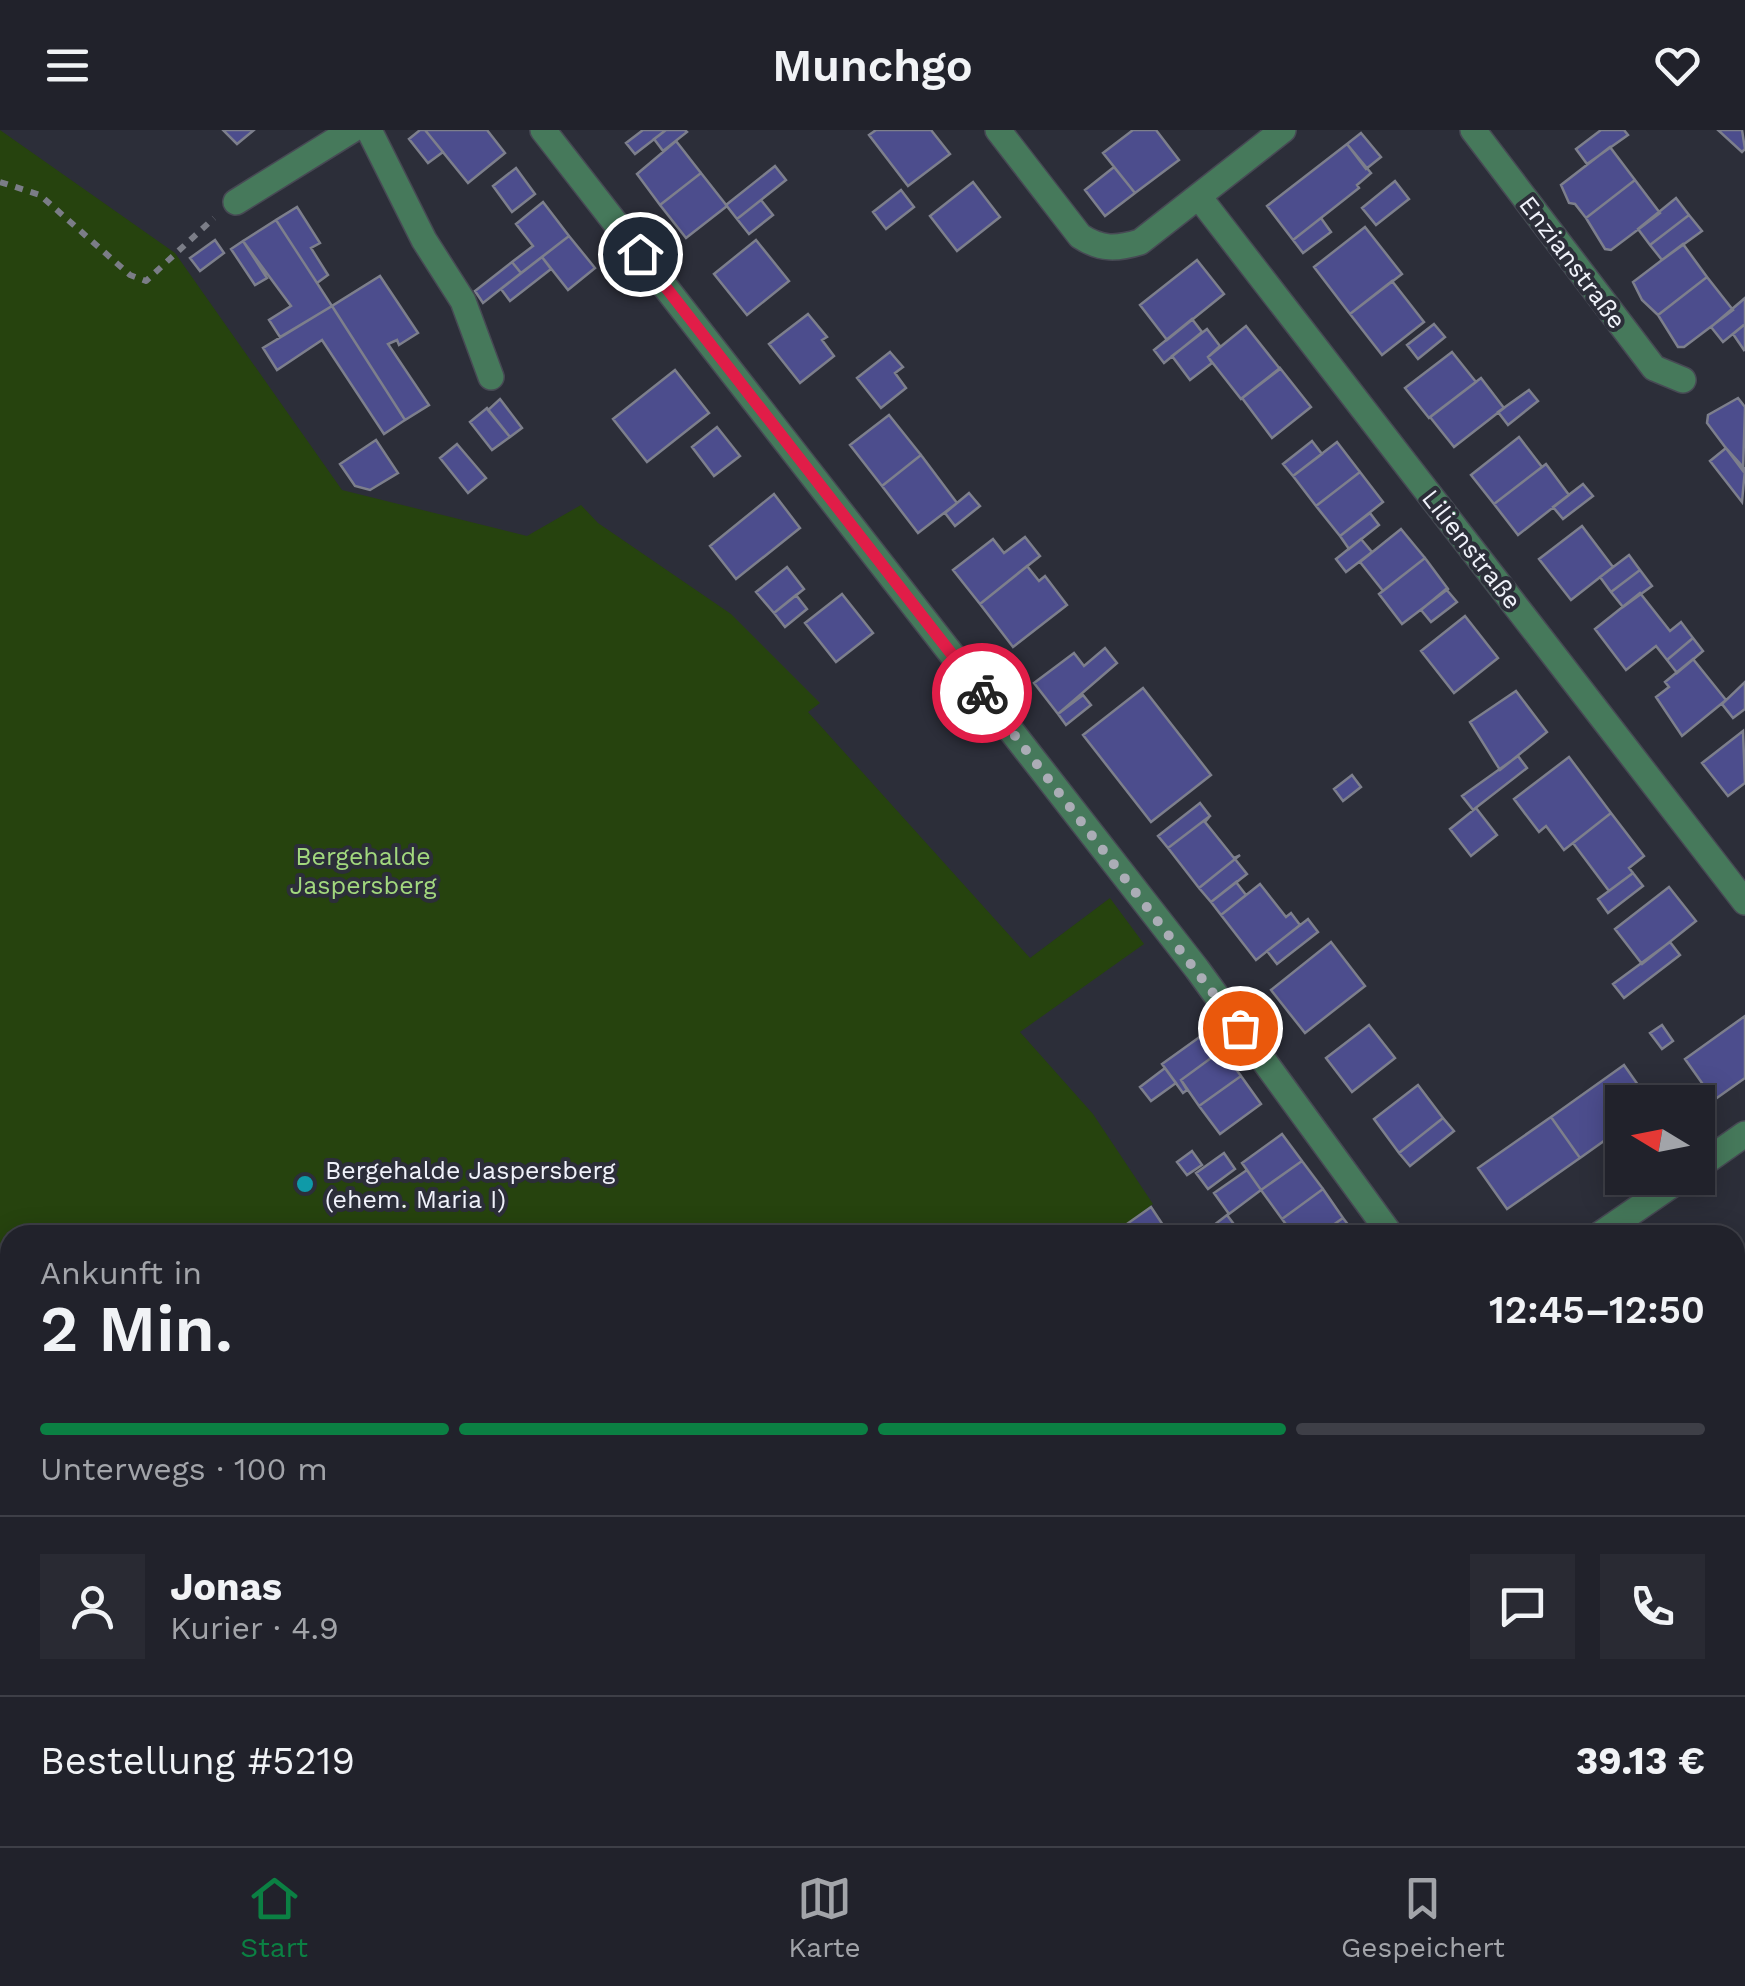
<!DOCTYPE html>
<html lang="de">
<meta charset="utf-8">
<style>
body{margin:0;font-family:"Work Sans",sans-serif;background:#292a33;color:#f1f3f6;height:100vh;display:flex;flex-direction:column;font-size:38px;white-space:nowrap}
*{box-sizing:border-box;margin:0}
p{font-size:32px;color:#a2a4a9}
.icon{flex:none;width:55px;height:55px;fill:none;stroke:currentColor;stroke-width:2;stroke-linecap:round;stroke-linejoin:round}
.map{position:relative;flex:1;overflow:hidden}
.details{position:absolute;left:0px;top:1095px;width:1745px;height:622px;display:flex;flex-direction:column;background:#21222b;border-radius:30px 30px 0 0;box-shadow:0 5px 25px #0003,0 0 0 2px #3e3f47}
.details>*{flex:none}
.needle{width:65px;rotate:280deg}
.tools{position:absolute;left:1605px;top:955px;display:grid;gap:20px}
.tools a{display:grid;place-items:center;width:110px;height:110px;border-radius:0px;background:#21222b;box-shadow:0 5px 25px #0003,0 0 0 2px #3e3f47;font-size:50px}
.pin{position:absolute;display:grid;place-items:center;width:85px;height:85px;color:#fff;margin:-42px;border:5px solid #fff;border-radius:50%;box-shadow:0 2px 10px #0007}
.courier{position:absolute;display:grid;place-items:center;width:100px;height:100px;margin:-50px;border:8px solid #e11d48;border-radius:50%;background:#fff;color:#222;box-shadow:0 2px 12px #0007}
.overview em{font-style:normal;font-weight:600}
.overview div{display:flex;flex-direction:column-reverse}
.overview{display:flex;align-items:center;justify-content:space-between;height:170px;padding:0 40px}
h1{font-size:65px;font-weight:600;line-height:75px}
.bar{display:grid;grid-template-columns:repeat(4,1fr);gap:15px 10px;align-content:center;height:120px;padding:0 40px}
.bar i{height:12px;border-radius:8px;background:#3e3f47}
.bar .selected{background:#0b8043}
.bar p{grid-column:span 4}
.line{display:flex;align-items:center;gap:25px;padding:0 40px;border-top:2px solid #3e3f47}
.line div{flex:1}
.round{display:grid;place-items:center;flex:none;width:105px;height:105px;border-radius:0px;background:#292a33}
header{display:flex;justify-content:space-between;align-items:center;height:130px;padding:0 40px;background:#21222b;font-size:45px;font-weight:600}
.tab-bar{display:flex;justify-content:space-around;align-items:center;height:140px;border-top:2px solid #3e3f47;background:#21222b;font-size:28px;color:#a2a4a9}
.tab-bar a{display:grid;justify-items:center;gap:5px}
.tab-bar .selected{color:#0b8043}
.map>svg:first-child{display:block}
.green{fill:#26430e}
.building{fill:#4c4d8d;stroke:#7d7f8c;stroke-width:2.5}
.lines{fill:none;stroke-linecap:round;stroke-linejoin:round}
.street-casing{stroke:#474954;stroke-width:28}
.path{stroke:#7b7d87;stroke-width:6;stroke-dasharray:8 8;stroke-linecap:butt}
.street{stroke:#46795b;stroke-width:25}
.done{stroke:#abadb6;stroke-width:10;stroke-dasharray:0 18}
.route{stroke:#e11d48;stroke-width:12}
.culture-dot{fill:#0f9aa8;stroke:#2c2e39;stroke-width:4}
.labels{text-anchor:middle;stroke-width:8;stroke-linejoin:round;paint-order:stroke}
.street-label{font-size:25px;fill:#f0f2fa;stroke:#2c2e39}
.park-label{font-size:25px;fill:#a2d87e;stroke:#2c2e39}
.poi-label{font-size:25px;fill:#f0f2fa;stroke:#2c2e39;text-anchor:start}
</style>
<header><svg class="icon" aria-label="menu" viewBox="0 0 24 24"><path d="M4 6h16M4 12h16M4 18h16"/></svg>Munchgo<svg class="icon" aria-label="heart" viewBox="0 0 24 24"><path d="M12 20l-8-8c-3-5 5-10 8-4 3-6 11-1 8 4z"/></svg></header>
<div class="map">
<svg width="1745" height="1716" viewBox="0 0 1745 1716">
<rect width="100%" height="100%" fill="#2c2e39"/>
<path class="green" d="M0,0L175,123L342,360L527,406L581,375L598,393L731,484L820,573L808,582L1030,828L1110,768L1144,814L1020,902L1093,984L1153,1074L1111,1105H10V1708H1514L1503,1716H0Z"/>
<path class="building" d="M223,0H254L237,14Z
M420,0H425L443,22L428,33L409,9Z
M425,0H487L505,23L468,53Z
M643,0H666L635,24L626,13Z
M666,0H685L687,2L663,21L654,9Z
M876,0H931L950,24L908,56L869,5Z
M1133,0H1156L1179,30L1135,63L1103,23Z
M1601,0H1624L1628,5L1587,34L1576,19Z
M1718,0H1742L1745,19L1742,22Z
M1361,3L1381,27L1366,39L1347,14Z
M676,11L701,43L660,75L637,44Z
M1347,14L1371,43L1357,55L1359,58L1293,110L1267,76Z
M1610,17L1635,50L1586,88L1575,74L1569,73L1561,55Z
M775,36L786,50L737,89L726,75Z
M1114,37L1135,63L1105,86L1085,60Z
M516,38L535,64L512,82L493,56Z
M701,43L727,76L686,108L660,75Z
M1635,50L1660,83L1611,120L1605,119L1586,88Z
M1395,51L1409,69L1376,95L1362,78Z
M973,52L1000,87L957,121L930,86Z
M901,60L914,77L886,99L873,82Z
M1676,68L1689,85L1650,115L1638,99Z
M761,70L773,85L749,104L737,89Z
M543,72L569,106L521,143L512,132L533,116L516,94Z
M297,77L320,113L311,118L328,145L317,153L276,90Z
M1689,85L1702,101L1662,130L1650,115Z
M1321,88L1331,102L1303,123L1293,110Z
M276,90L332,176L280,207L269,190L291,176L243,111Z
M1365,97L1402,144L1350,184L1314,137Z
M569,106L595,138L568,160L542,127Z
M215,110L224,123L200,141L190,128Z
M756,110L789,151L747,185L714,144Z
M243,111L267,148L255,155L231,119Z
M1683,114L1707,147L1658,185L1642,170L1633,152Z
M542,127L551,139L510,171L501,159Z
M1197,130L1224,164L1167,210L1140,175Z
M512,132L521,143L483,173L475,161Z
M380,146L418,203L399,215L397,210L388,214L429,275L405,290L332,176Z
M1707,147L1733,180L1684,217H1678L1658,185Z
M1392,151L1424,192L1382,225L1350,184Z
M1745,168V194L1723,212L1711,197Z
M332,176L405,290L384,304L322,210L277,240L263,218Z
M808,184L827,207L822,210L834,226L800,253L769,214Z
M1192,189L1202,202L1164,233L1154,220Z
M1434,194L1445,207L1418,229L1407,215Z
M1745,194V219L1744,220L1733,204Z
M1246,196L1280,239L1241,269L1208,227Z
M1207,199L1220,216L1208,227L1212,233L1190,250L1172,226Z
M890,222L903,237L895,243L906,258L881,278L857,248Z
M1452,222L1476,252L1429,288L1405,258Z
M1280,238L1311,277L1272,308L1242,268Z
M675,240L709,283L647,332L613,289Z
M1481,248L1504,278L1454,317L1430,287Z
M1529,260L1538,271L1508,295L1498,282Z
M1738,268L1745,277L1743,341L1707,293L1708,285Z
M500,269L522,298L510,307L488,280Z
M487,278L510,307L492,320L470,292Z
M889,285L921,325L882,356L850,315Z
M717,297L740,326L714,346L692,317Z
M1519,307L1542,337L1494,374L1471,345Z
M376,310L398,343L370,360L355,356L340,334Z
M1312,311L1322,324L1293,346L1283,334Z
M1337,312L1360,342L1316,376L1293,346Z
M457,314L486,348L468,363L440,328Z
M1726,318L1745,339L1742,372L1710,331Z
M921,325L957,373L918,403L882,356Z
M1546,334L1569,365L1518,405L1494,374Z
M1360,342L1383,372L1340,406L1316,376Z
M1583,354L1593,366L1563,389L1553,377Z
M969,363L980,376L955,396L945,383Z
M774,364L800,398L736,449L710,416Z
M1370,383L1379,395L1349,419L1340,406Z
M1582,396L1613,437L1571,470L1539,429Z
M1401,399L1425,428L1383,461L1360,432Z
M1025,407L1040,426L980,474L953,440L993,409L1004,423Z
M1361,409L1372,422L1346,442L1336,429Z
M1629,425L1640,440L1611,462L1600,447Z
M1425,428L1448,459L1402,494L1379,464Z
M1027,436L1039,451L1045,446L1067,475L1013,517L980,474Z
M787,437L804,459L774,483L756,462Z
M1640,440L1652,456L1623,477L1611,462Z
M1446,459L1457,472L1431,492L1421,480Z
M1640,463L1670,501L1681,492L1693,508L1667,530L1656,516L1626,540L1595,499Z
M842,464L873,503L836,532L805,493Z
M796,465L807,479L785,497L774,483Z
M1465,486L1498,528L1454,563L1421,521Z
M1693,508L1703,521L1677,543L1667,530Z
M1105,518L1117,533L1058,584L1034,553L1074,523L1084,536Z
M1693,529L1726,570L1682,606L1656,567L1669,557L1665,552Z
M1745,552V579L1733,588L1722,574Z
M1143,558L1211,645L1151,692L1083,605Z
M1516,561L1547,602L1500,640L1470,592Z
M1083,565L1091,575L1066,595L1058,584Z
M1743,601L1745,653L1728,666L1702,633Z
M1518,626L1527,638L1473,680L1462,666Z
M1569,627L1611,683L1564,720L1546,696L1539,702L1514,669Z
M1352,645L1361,657L1343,671L1334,659Z
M1200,673L1210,686L1168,718L1158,706Z
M1476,678L1497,705L1471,726L1450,699Z
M1611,683L1644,726L1629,738L1633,743L1609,761L1573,713Z
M1210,686L1205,692L1234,728L1240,725L1199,758L1168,718Z
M1235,729L1247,744L1211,772L1199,758Z
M1633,743L1643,756L1608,783L1598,769Z
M1236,752L1246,765L1221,785L1211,772Z
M1260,754L1286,787L1291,783L1300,795L1256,830L1221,785Z
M1669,757L1696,791L1642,834L1615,799Z
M1308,789L1318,802L1277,834L1267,821Z
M1331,812L1365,856L1305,903L1271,860Z
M1670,812L1680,825L1624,868L1613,854Z
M1745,886V948L1714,970L1685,929Z
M1369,895L1395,928L1352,962L1326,928Z
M1662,895L1673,911L1662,919L1650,903Z
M1208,901L1222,920L1181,950L1187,960L1183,963L1162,934Z
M1222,920L1241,946L1199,976L1181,950Z
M1624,935L1650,972H1622V998L1580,1028L1551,987Z
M1165,938L1176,953L1151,971L1140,957Z
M1241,946L1261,974L1220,1004L1199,976Z
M1418,955L1443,988L1399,1023L1374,989Z
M1551,987L1580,1028L1507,1079L1478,1038Z
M1443,988L1454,1001L1410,1036L1399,1023Z
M1282,1004L1302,1031L1261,1060L1242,1033Z
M1192,1021L1202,1035L1187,1045L1177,1032Z
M1224,1023L1235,1039L1208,1059L1196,1043Z
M1302,1031L1323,1059L1282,1089L1261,1060Z
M1247,1040L1261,1060L1229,1084L1214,1063Z
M1323,1059L1343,1088L1319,1105H1294L1282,1089Z
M1151,1077L1169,1104L1130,1105L1124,1096Z
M1227,1085L1239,1101L1233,1105H1201Z
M1343,1088L1356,1105H1319Z
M1742,1416L1745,1453L1735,1460V1421Z
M1745,1453V1493L1735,1500V1460Z
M1745,1532V1575L1735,1560V1539Z"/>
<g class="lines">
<g class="street-casing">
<path id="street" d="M369,0L424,110L463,171L491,247
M543,0L1197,839L1391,1105
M998,0L1080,106C1101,120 1117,119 1140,112L1283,0
M1473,0L1654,238L1683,250
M1199,67L1745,772
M236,72L352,0
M1698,1037L1745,1004
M1599,1105L1682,1048
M1735,1604L1745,1619"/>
</g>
<path class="path" d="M0,52L40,65L130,145L146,151L214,88"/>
<use href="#street" class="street"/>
</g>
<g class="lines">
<path class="done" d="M982,563L1240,898"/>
<path class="route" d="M640,124L982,563"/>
</g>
<circle class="culture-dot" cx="305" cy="1054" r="10"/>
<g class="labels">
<g class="street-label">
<text transform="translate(1573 132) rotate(53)" y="9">Enzianstraße</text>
<text transform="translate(1472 419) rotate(52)" y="9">Lilienstraße</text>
</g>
<g class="park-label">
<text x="363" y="735">Bergehalde<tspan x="363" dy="29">Jaspersberg</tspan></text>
</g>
<g class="poi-label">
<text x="325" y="1049">Bergehalde Jaspersberg<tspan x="325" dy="29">(ehem. Maria I)</tspan></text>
</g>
</g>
</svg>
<div class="tools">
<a><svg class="needle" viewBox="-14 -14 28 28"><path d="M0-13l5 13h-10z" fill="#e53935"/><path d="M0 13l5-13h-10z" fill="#a2a4a9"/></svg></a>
</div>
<div class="pin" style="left:1240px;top:898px;background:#ea580c"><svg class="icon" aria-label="bag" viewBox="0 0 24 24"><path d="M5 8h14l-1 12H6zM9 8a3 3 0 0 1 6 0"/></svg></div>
<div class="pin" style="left:640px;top:124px;background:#1f2937"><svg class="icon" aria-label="home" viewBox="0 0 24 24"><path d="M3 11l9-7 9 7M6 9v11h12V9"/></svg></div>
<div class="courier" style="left:982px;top:563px"><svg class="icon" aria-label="bike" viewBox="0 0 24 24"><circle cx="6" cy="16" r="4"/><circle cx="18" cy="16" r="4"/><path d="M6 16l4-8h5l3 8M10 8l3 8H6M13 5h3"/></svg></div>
<section class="details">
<div class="overview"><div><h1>2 Min.</h1><p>Ankunft in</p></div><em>12:45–12:50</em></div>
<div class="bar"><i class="selected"></i><i class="selected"></i><i class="selected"></i><i></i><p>Unterwegs · 100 m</p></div>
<div class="line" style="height:180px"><a class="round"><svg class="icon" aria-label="person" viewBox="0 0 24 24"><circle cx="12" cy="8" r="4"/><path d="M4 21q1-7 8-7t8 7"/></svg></a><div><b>Jonas</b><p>Kurier · 4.9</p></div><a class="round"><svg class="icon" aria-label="chat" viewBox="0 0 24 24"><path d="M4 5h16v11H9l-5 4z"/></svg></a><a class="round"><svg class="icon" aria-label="phone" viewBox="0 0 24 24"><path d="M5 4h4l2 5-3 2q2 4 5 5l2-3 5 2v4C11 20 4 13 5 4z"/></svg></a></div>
<div class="line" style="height:130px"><div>Bestellung #5219</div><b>39.13 €</b></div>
</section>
</div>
<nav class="tab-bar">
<a class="selected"><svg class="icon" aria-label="home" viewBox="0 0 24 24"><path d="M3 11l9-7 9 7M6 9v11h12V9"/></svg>Start</a>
<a><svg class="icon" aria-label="map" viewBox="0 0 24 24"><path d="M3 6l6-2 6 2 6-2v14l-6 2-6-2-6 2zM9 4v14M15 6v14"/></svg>Karte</a>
<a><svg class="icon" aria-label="saved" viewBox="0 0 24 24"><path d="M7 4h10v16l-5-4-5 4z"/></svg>Gespeichert</a>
</nav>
